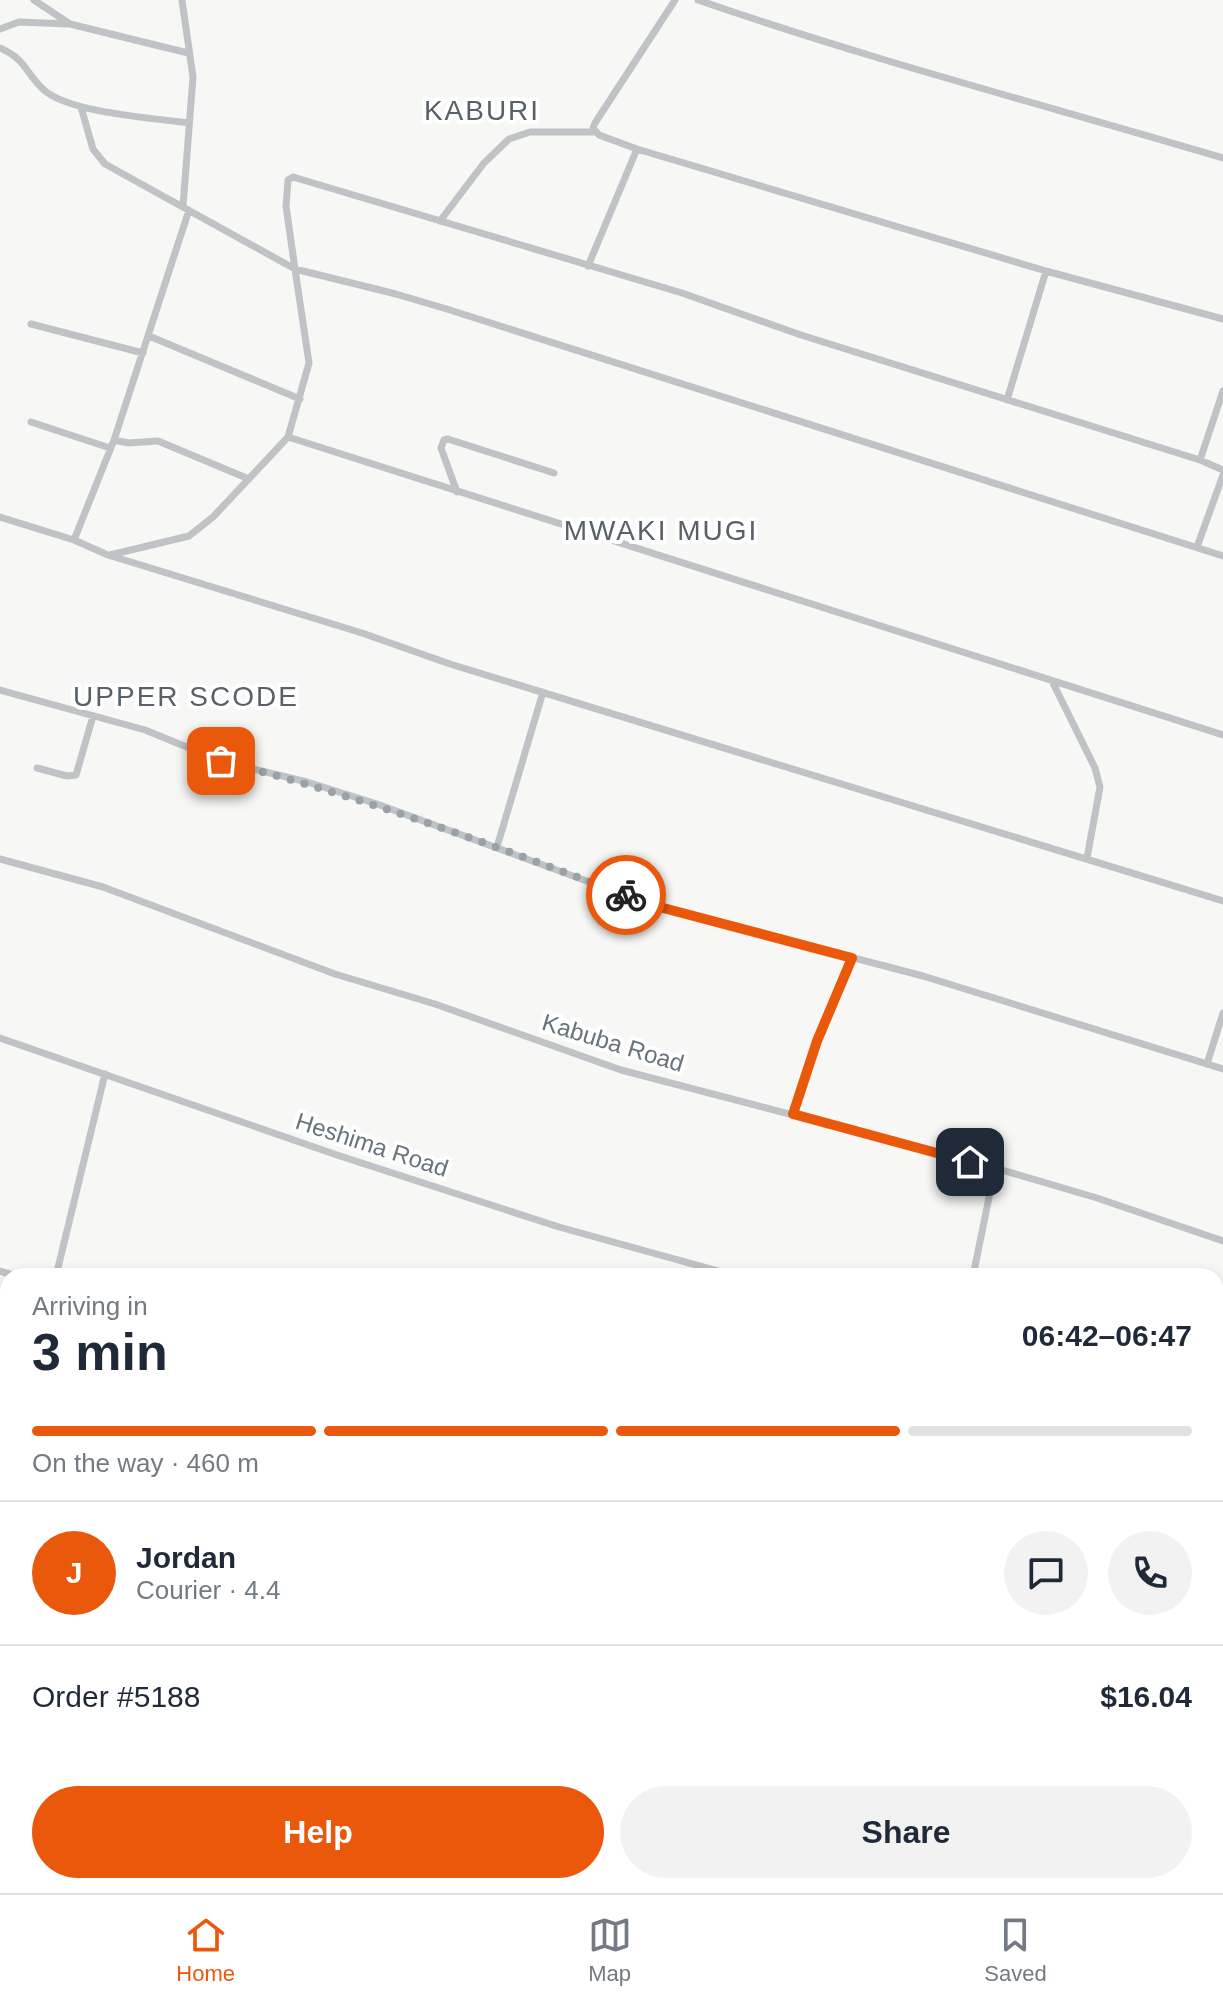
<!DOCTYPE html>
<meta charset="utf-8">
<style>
body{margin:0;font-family:Arial,sans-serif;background:#f2f2f3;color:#1f2937;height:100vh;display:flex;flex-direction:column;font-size:30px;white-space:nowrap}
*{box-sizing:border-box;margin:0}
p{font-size:26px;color:#747a83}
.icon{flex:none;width:44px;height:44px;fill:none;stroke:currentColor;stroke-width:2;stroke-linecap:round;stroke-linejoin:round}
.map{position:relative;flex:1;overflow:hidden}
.sheet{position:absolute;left:0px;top:1268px;width:1224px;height:626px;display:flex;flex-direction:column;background:#fff;border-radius:24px 24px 0 0;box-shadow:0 4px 12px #0003}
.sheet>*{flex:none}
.pin{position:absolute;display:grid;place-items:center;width:68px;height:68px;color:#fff;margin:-34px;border-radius:16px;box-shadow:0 4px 12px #0006}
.courier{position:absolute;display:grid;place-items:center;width:80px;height:80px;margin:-40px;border:6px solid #ea580c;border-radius:50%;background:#fff;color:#222;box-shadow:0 2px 10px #0007}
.summary em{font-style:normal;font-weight:700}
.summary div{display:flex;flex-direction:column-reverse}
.summary{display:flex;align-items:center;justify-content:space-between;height:136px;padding:0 32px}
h1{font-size:52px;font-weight:700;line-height:60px}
.bar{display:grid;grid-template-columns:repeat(4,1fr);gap:12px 8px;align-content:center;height:96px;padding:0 32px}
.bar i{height:10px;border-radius:6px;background:#e0e1e3}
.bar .active{background:#ea580c}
.bar p{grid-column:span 4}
.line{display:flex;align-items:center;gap:20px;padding:0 32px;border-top:2px solid #e0e1e3}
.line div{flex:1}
.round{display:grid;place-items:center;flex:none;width:84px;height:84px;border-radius:42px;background:#f2f2f3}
.primary-button{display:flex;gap:16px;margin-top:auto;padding:16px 32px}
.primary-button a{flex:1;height:92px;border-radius:48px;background:#ea580c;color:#fff;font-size:32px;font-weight:700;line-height:92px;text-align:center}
.primary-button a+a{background:#f2f2f3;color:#1f2937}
.tabs{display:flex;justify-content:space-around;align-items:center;height:112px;border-top:2px solid #e0e1e3;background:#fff;font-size:22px;color:#747a83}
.tabs a{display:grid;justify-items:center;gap:4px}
.tabs .active{color:#ea580c}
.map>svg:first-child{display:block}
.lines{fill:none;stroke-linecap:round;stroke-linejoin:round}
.minor{stroke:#bfc3c6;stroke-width:7}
.done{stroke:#99a2a6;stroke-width:8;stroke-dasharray:0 14.4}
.route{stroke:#ea580c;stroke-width:10}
.labels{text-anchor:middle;stroke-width:8;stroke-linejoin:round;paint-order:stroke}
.street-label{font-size:24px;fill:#66757c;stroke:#fff}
.quarter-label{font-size:28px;letter-spacing:2px;fill:#576268;stroke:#fff}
</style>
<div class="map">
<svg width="1223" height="1893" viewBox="0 0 1223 1893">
<rect width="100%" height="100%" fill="#f7f7f5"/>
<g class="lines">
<path class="minor" d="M34,0L70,24L188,53
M182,0L193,77L183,206
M698,0C871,60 1048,106 1223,158
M0,29L19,22L68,24
M0,48C27,60 25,73 44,90C70,113 154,118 189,123
M81,107L93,149L105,164L295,269L309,363L288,437L213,517L189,536L110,555
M637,149L1046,271L1223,319
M440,221L484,163L509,139L530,132H595
M588,266L637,149L599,135L593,128L595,123L675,0
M31,324L143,353
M149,336L300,399
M1007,400L1046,271
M31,422L110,448
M288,437L1223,735
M114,440L128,443L158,441L249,479
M1200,460L1223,391
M1223,470L1200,460L801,335L682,293L293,177L288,180L286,206L295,269L396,294L450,310L1223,556
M457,492L441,448L444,440L448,439L554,473
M0,517L74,540L108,555L362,633L450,664L1223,901
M74,540L114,440L189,210
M1197,547L1223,475
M1052,681L1095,768L1100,787L1087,858
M0,690L145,730L221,761L307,782L377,804L652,905L923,976L1223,1069
M37,768L67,776L76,775L93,716
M497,847L543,692
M0,859L103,887L335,974L435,1004L621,1070L995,1168L1097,1198L1223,1241
M0,1038L337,1155L559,1227L736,1276
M1207,1064L1223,1013
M793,1114L817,1041L852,958
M0,1271L16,1276
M56,1276L105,1074
M973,1276L995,1168
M1216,1430L1223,1432
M0,1444L1,1439
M0,1568H8
M1216,1610L1223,1586
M1216,1654L1223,1657
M0,1843L8,1845
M196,1886L228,1893
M1125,1886L1146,1893
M51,1893L53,1886
M850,1893L851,1886"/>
</g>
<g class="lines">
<path class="done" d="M221,761C361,796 492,845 626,895"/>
<path class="route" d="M626,895L652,905L852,958L817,1041L793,1114L970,1162"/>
</g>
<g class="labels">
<g class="street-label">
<text transform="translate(613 1043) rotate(17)" y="8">Kabuba Road</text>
<text transform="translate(372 1145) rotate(18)" y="8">Heshima Road</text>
</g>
<g class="quarter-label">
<text x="482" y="120">KABURI</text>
<text x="661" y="540">MWAKI MUGI</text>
<text x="186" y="706">UPPER SCODE</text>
</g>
</g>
</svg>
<div class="pin" style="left:221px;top:761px;background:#ea580c"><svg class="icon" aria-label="bag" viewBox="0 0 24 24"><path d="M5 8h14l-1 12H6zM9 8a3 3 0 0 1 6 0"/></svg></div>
<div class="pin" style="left:970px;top:1162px;background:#1f2937"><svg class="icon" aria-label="home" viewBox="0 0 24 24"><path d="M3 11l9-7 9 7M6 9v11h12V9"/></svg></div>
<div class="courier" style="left:626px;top:895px"><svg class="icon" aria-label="bike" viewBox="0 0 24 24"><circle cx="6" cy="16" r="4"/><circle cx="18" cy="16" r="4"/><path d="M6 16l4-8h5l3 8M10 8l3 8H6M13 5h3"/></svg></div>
<section class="sheet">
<div class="summary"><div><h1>3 min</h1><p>Arriving in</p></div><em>06:42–06:47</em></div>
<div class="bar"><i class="active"></i><i class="active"></i><i class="active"></i><i></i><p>On the way · 460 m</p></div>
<div class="line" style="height:144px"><b class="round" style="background:#ea580c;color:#fff">J</b><div><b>Jordan</b><p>Courier · 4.4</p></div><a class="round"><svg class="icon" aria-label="chat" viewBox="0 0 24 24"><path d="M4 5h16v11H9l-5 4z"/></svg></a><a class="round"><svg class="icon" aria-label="phone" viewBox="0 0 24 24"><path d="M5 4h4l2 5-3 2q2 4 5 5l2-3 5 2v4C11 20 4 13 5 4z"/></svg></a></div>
<div class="line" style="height:104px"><div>Order #5188</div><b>$16.04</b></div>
<div class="primary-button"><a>Help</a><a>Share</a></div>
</section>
</div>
<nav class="tabs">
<a class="active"><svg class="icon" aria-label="home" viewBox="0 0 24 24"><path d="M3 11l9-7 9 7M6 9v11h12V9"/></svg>Home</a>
<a><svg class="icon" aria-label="map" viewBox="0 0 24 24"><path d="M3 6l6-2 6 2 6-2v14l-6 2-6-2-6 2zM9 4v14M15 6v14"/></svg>Map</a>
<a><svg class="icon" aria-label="saved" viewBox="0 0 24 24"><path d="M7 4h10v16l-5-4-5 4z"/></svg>Saved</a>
</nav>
